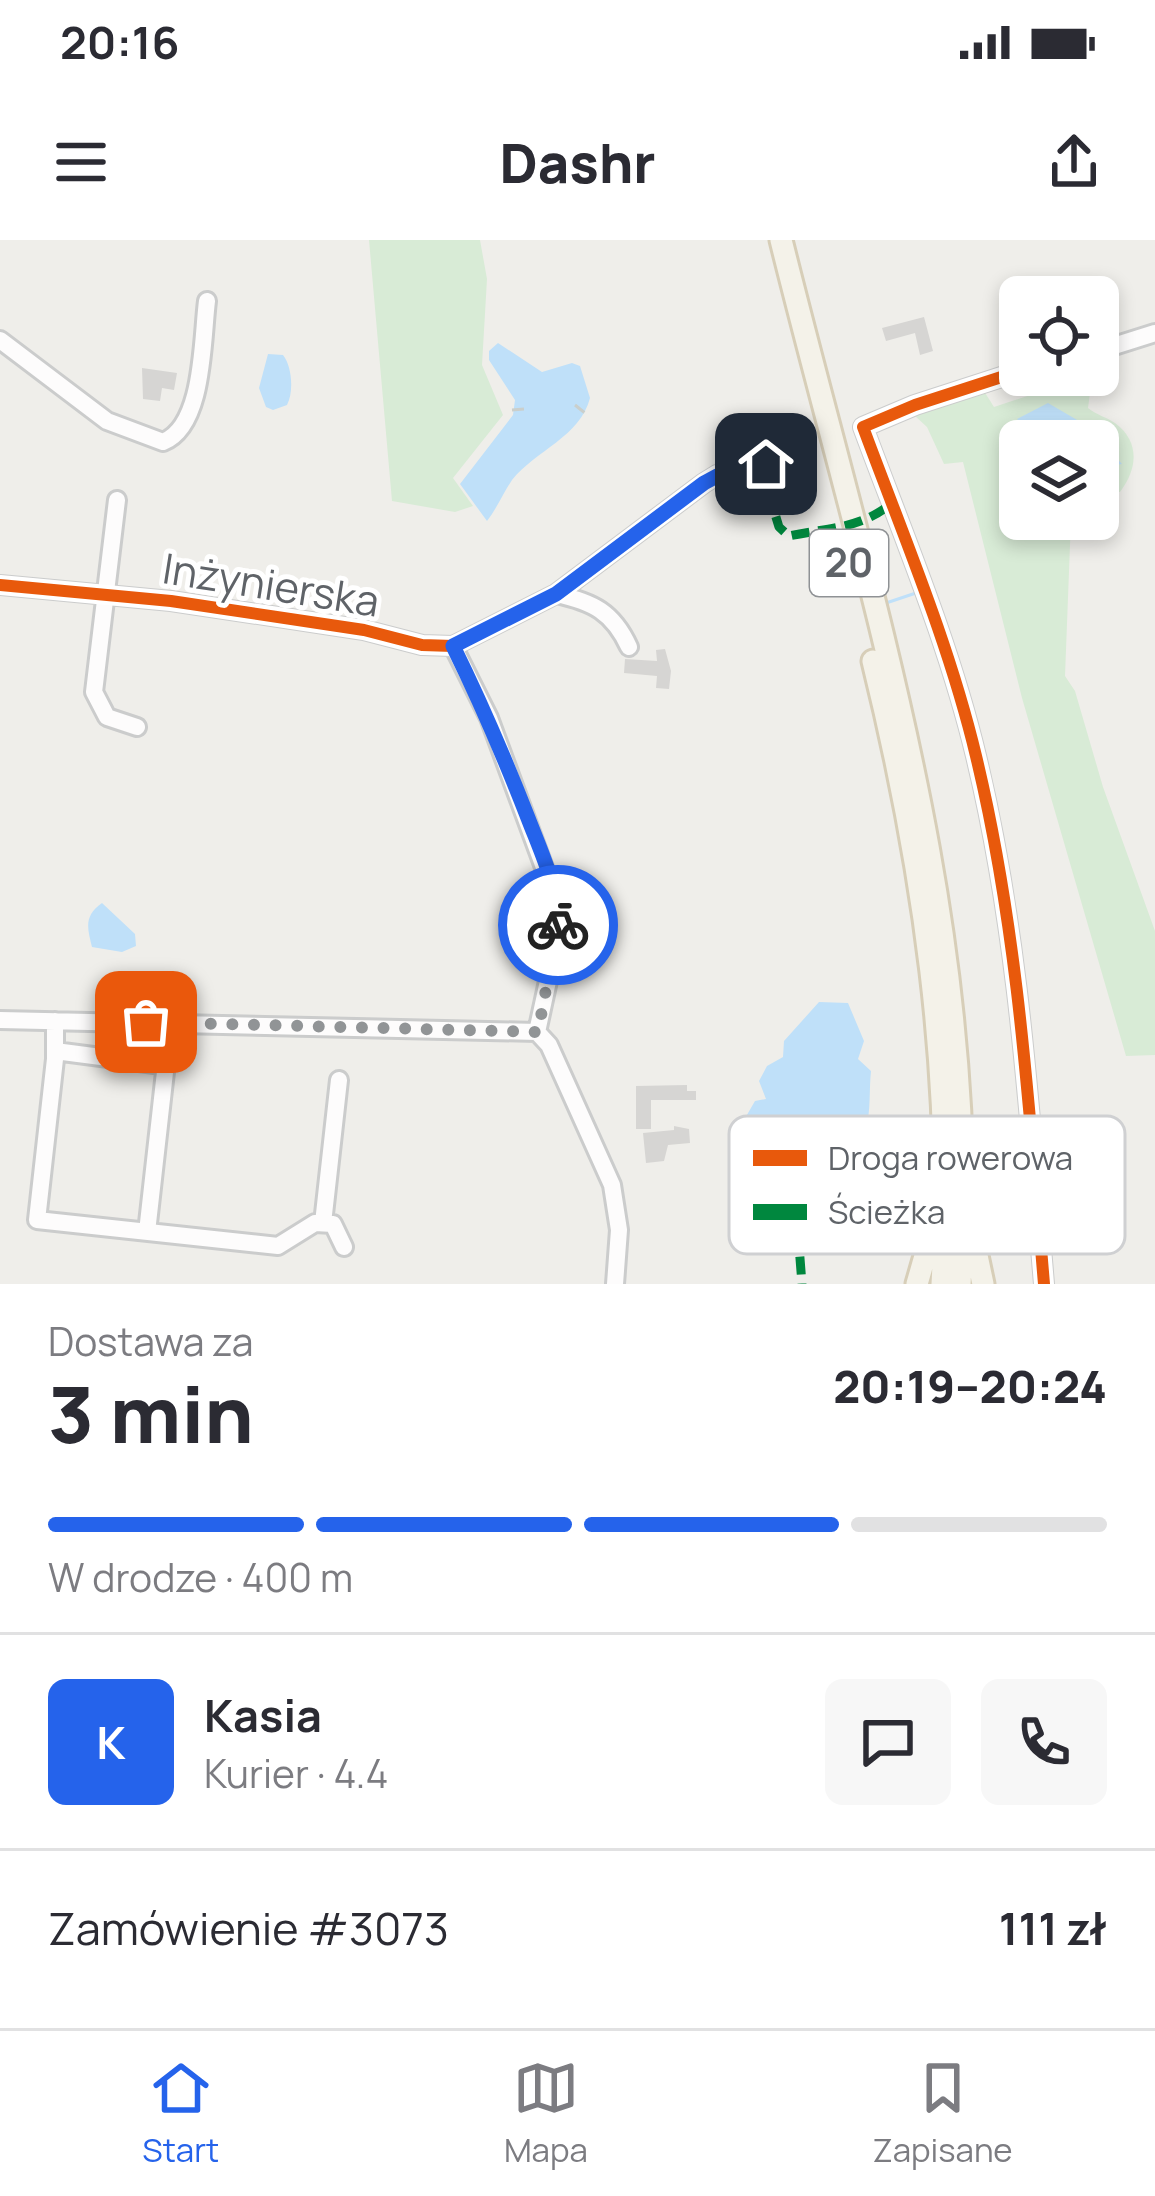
<!DOCTYPE html>
<html lang="pl">
<meta charset="utf-8">
<style>
body{margin:0;font-family:Manrope,sans-serif;background:#f7f7f7;color:#2b2b33;height:100vh;display:flex;flex-direction:column;font-size:45px;white-space:nowrap}
*{box-sizing:border-box;margin:0}
p{font-size:39px;color:#7c7c81}
.icon{flex:none;width:66px;height:66px;fill:none;stroke:currentColor;stroke-width:2;stroke-linecap:round;stroke-linejoin:round}
.map{position:relative;height:1044px;overflow:hidden}
.drawer{display:flex;flex-direction:column;background:#fff;flex:1}
.drawer>*{flex:none}
.tools{position:absolute;left:999px;top:36px;display:grid;gap:24px}
.tools a{display:grid;place-items:center;width:120px;height:120px;border-radius:18px;background:#fff;box-shadow:0 6px 18px #0003;font-size:60px}
.pin{position:absolute;display:grid;place-items:center;width:102px;height:102px;color:#fff;margin:-51px;border-radius:24px;box-shadow:0 6px 18px #0006}
.courier{position:absolute;display:grid;place-items:center;width:120px;height:120px;margin:-60px;border:9px solid #2563eb;border-radius:50%;background:#fff;color:#222;box-shadow:0 3px 15px #0007}
.headline em{font-style:normal;font-weight:800}
.headline div{display:flex;flex-direction:column-reverse}
.headline{display:flex;align-items:center;justify-content:space-between;height:204px;padding:0 48px}
h1{font-size:78px;font-weight:800;line-height:90px}
.bar{display:grid;grid-template-columns:repeat(4,1fr);gap:18px 12px;align-content:center;height:144px;padding:0 48px}
.bar i{height:15px;border-radius:9px;background:#e1e1e2}
.bar .current{background:#2563eb}
.bar p{grid-column:span 4}
.line{display:flex;align-items:center;gap:30px;padding:0 48px;border-top:3px solid #e1e1e2}
.line div{flex:1}
.round{display:grid;place-items:center;flex:none;width:126px;height:126px;border-radius:18px;background:#f7f7f7}
.status{display:flex;justify-content:space-between;align-items:center;height:84px;padding:0 60px;background:#fff;direction:ltr}
.status svg{height:33px;fill:currentColor}
header{display:flex;justify-content:space-between;align-items:center;height:156px;padding:0 48px;background:#fff;font-size:54px;font-weight:800}
.dock{display:flex;justify-content:space-around;align-items:center;height:168px;border-top:3px solid #e1e1e2;background:#fff;font-size:33px;color:#7c7c81}
.dock a{display:grid;justify-items:center;gap:6px}
.dock .current{color:#2563eb}
.map>svg:first-child{display:block}
.green{fill:#d8ebd6}
.water{fill:#bfe0f9}
.lines{fill:none;stroke-linecap:round;stroke-linejoin:round}
.stream{stroke:#bfe0f9;stroke-width:3}
.building{fill:#d6d5d3}
.minor-casing{stroke:#cbcccc;stroke-width:22}
.major-casing{stroke:#d7ceb8;stroke-width:27}
.path{stroke:#cacfcc;stroke-width:3;stroke-dasharray:12 6;stroke-linecap:butt}
.minor{stroke:#fdfcfc;stroke-width:16}
.major{stroke:#f4f2e9;stroke-width:21}
.quiet{stroke:#00873e;stroke-width:9;stroke-dasharray:18 9;stroke-linecap:butt}
.cycleway-casing{stroke:#fff;stroke-width:20}
.cycleway{stroke:#e8590c;stroke-width:12}
.done{stroke:#919496;stroke-width:12;stroke-dasharray:0 21.6}
.route{stroke:#2563eb;stroke-width:15}
.labels{text-anchor:middle;stroke-width:10;stroke-linejoin:round;paint-order:stroke}
.shield{fill:#fff;stroke:#8f9295;stroke-width:3}
.shield-label{font-size:39px;font-weight:bold;fill:#5f6368}
.street-label{font-size:42px;fill:#5f6368;stroke:#fff}
.key{fill:#fff;stroke:#cfd0d2;stroke-width:3}
.key-label{font-size:33px;fill:#5f6368}
</style>
<div class="status"><b>20:16</b><svg viewBox="0 0 49 12"><path d="M0 12V9h3v3zM5 12V6h3v6zM10 12V3h3v9zM15 12V0h3v12zM26 1h20v11H26zM47 4h2v5h-2z"/></svg></div>
<header><svg class="icon" aria-label="menu" viewBox="0 0 24 24"><path d="M4 6h16M4 12h16M4 18h16"/></svg>Dashr<svg class="icon" aria-label="share" viewBox="0 0 24 24"><path d="M12 15V3M7 8l5-5 5 5M5 13v7h14v-7"/></svg></header>
<div class="map">
<svg width="1155" height="1044" viewBox="0 0 1155 1044">
<rect width="100%" height="100%" fill="#efeeea"/>
<path class="green" d="M369,0H480L487,39L482,125L503,175L453,238L473,266L455,272L392,261Z
M1067,143L1091,145L1088,168C1097,175 1106,177 1115,183C1141,202 1137,230 1120,252L1098,248V201H1020V279H1071L1065,436L1075,451L1103,547L1155,691V815L1126,816L1022,458L963,222L944,224L927,187L915,176L923,169L982,148L994,167Z"/>
<path class="water" d="M498,103L542,132L572,123L580,126L590,158C580,197 536,210 512,240C504,252 497,268 487,281L460,244L513,175L515,160L489,120V111Z
M268,114L283,115C292,126 294,152 287,165L273,170L266,167L259,148Z
M1048,163L1084,184L1122,224L1098,227V201H1040L1017,179Z
M102,663L135,694L136,706L122,712L92,707C87,687 84,676 102,663Z
M819,762L848,763L864,801L858,819L871,831C869,849 871,871 866,888C846,958 772,921 744,880L755,861L766,859L759,841L767,826L783,817L784,801Z"/>
<g class="lines">
<path class="stream" d="M886,363L916,353"/>
</g>
<path class="building" d="M924,77L933,111L920,115L915,93L886,101L882,88Z
M142,128L177,133L174,150L162,148L160,161L143,159Z
M665,409L671,431L669,449L656,448L657,436L624,433L625,419L657,421L656,410Z
M687,845V851H696V860H651V889H636V846Z
M674,886L689,889L690,903L668,905L664,921L646,923L643,893L674,890Z"/>
<g class="lines">
<g class="minor-casing">
<path id="minor" d="M0,100L107,181L163,202C204,186 202,100 207,61
M1098,111L1155,93
M1020,131L915,165L863,187C903,295 949,403 976,516C1018,690 1029,867 1044,1044
M117,260L94,452L107,477L137,487
M0,345L171,361L364,390L422,405L453,406L556,354L704,243L717,235L766,224
M556,354C593,362 613,372 629,407
M453,406L489,478L556,660V704L537,792
M0,780L537,792L549,805L612,945L619,990L615,1044
M55,781V819L37,980L278,1006L315,983L333,984L344,1007
M55,811L162,825L165,832L147,992
M323,983L339,840"/>
</g>
<g class="major-casing">
<path id="major" d="M781,0C867,347 980,682 960,1044
M873,421C923,624 954,834 942,1044
M972,992L983,1044
M917,1044L935,981"/>
</g>
<path class="path" d="M575,165L585,173
M512,170L525,169"/>
<use href="#minor" class="minor"/>
<use href="#major" class="major"/>
<path class="quiet" d="M760,225L779,287L789,296C826,288 861,289 892,263
M745,897L780,945L797,980L802,1044"/>
<g class="cycleway-casing">
<path id="cycleway" d="M1020,131L915,165L863,187C903,295 949,403 976,516C1018,690 1029,867 1044,1044
M0,345L171,361L364,390L422,405L453,406L556,354L704,243L717,235L766,224"/>
</g>
<use href="#cycleway" class="cycleway"/>
</g>
<g class="lines">
<path class="done" d="M146,782L538,792L558,685"/>
<path class="route" d="M558,685C559,649 541,612 528,578C505,519 481,463 453,406L556,354L704,243L717,236L766,224"/>
</g>
<g class="labels">
<rect class="shield" x="810" y="290" width="78" height="66" rx="9"/>
<g class="shield-label">
<text x="849" y="337">20</text>
</g>
<g class="street-label">
<text transform="translate(271 345) rotate(9)" y="15">Inżynierska</text>
</g>
</g>
<rect x="729" y="876" width="396" height="138" rx="18" class="key"/>
<rect x="753" y="910" width="54" height="16" fill="#e8590c"/>
<rect x="753" y="964" width="54" height="16" fill="#00873e"/>
<g class="key-label">
<text x="828" y="930">Droga rowerowa</text>
<text x="828" y="984">Ścieżka</text>
</g>
</svg>
<div class="tools">
<a><svg class="icon" aria-label="locate" viewBox="0 0 24 24"><circle cx="12" cy="12" r="6"/><path d="M12 2v4M12 18v4M2 12h4M18 12h4"/></svg></a>
<a><svg class="icon" aria-label="layers" viewBox="0 0 24 24"><path d="M12 4l9 5-9 5-9-5zM3 14l9 5 9-5"/></svg></a>
</div>
<div class="pin" style="left:146px;top:782px;background:#ea580c"><svg class="icon" aria-label="bag" viewBox="0 0 24 24"><path d="M5 8h14l-1 12H6zM9 8a3 3 0 0 1 6 0"/></svg></div>
<div class="pin" style="left:766px;top:224px;background:#1f2937"><svg class="icon" aria-label="home" viewBox="0 0 24 24"><path d="M3 11l9-7 9 7M6 9v11h12V9"/></svg></div>
<div class="courier" style="left:558px;top:685px"><svg class="icon" aria-label="bike" viewBox="0 0 24 24"><circle cx="6" cy="16" r="4"/><circle cx="18" cy="16" r="4"/><path d="M6 16l4-8h5l3 8M10 8l3 8H6M13 5h3"/></svg></div>
</div>
<section class="drawer">
<div class="headline"><div><h1>3 min</h1><p>Dostawa za</p></div><em>20:19–20:24</em></div>
<div class="bar"><i class="current"></i><i class="current"></i><i class="current"></i><i></i><p>W drodze · 400 m</p></div>
<div class="line" style="height:216px"><b class="round" style="background:#2563eb;color:#fff">K</b><div><b>Kasia</b><p>Kurier · 4.4</p></div><a class="round"><svg class="icon" aria-label="chat" viewBox="0 0 24 24"><path d="M4 5h16v11H9l-5 4z"/></svg></a><a class="round"><svg class="icon" aria-label="phone" viewBox="0 0 24 24"><path d="M5 4h4l2 5-3 2q2 4 5 5l2-3 5 2v4C11 20 4 13 5 4z"/></svg></a></div>
<div class="line" style="height:156px"><div>Zamówienie #3073</div><b>111 zł</b></div>
</section>
<nav class="dock">
<a class="current"><svg class="icon" aria-label="home" viewBox="0 0 24 24"><path d="M3 11l9-7 9 7M6 9v11h12V9"/></svg>Start</a>
<a><svg class="icon" aria-label="map" viewBox="0 0 24 24"><path d="M3 6l6-2 6 2 6-2v14l-6 2-6-2-6 2zM9 4v14M15 6v14"/></svg>Mapa</a>
<a><svg class="icon" aria-label="saved" viewBox="0 0 24 24"><path d="M7 4h10v16l-5-4-5 4z"/></svg>Zapisane</a>
</nav>
